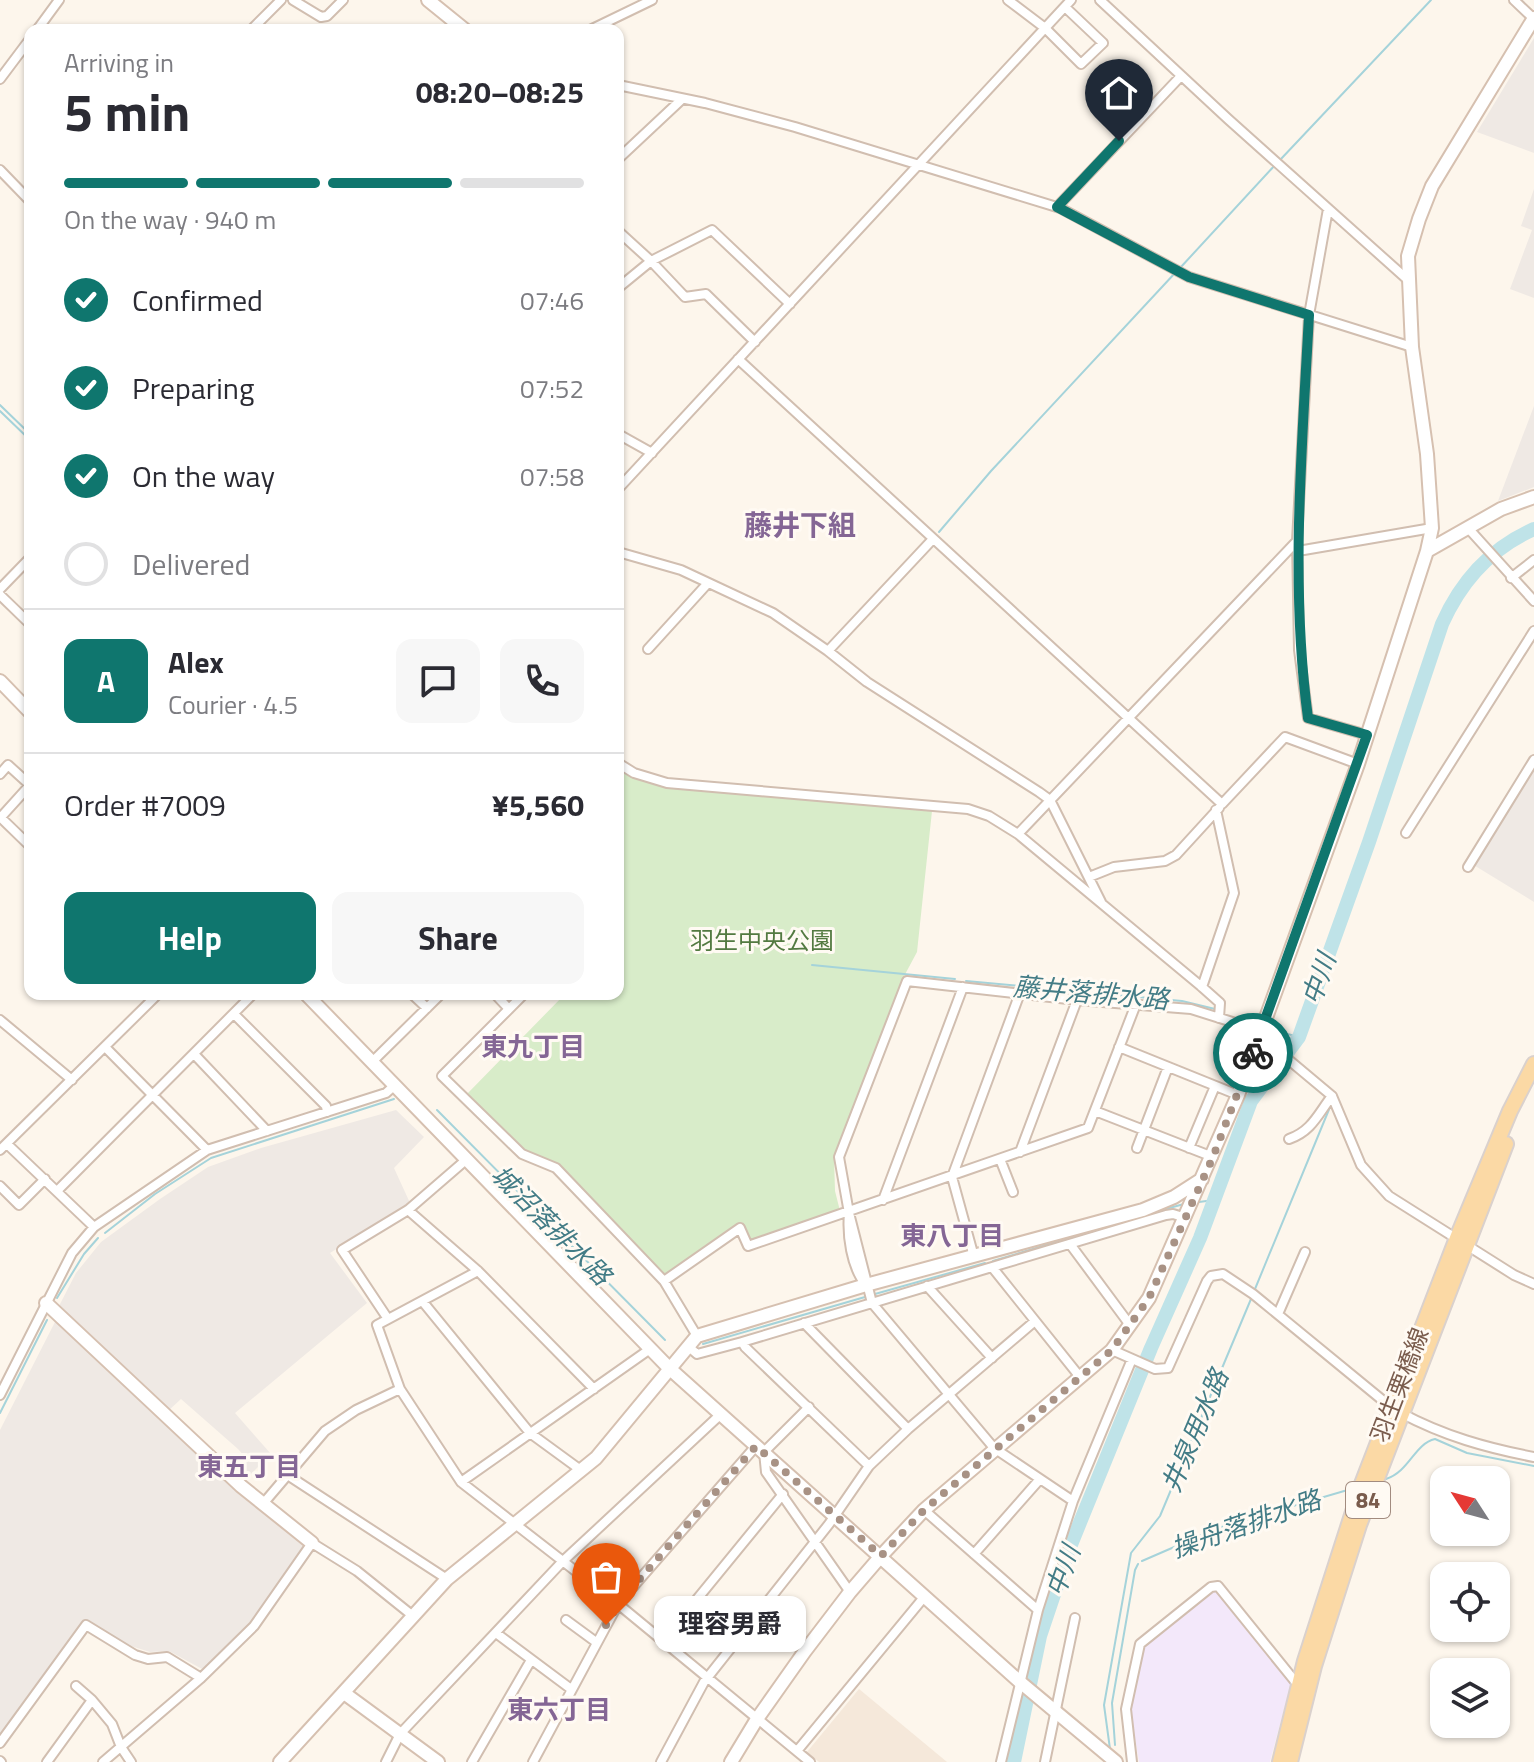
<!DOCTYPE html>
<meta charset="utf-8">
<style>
body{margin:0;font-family:"Titillium Web","Noto Sans JP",sans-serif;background:#f7f7f7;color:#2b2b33;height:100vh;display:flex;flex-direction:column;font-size:30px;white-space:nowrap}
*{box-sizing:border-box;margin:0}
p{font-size:26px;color:#7c7c81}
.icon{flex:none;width:44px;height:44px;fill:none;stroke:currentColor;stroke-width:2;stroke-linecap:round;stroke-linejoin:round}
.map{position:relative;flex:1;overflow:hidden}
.panel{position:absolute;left:24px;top:24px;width:600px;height:976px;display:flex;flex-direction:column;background:#fff;border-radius:16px;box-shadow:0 2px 6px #0004}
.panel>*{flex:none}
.needle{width:52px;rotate:306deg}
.tools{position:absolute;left:1430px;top:1466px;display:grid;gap:16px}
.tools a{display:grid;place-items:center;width:80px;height:80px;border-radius:16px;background:#fff;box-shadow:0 2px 6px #0004;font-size:40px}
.pin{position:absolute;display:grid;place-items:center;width:68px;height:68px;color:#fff;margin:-82px -34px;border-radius:50% 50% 50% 0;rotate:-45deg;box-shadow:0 0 8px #0007}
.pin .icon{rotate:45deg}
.courier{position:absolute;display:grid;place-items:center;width:80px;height:80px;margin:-40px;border:6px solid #0f766e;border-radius:50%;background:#fff;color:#222;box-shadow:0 2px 10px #0007}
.bubble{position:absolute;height:56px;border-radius:16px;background:#fff;box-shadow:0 2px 6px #0004;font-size:26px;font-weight:700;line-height:56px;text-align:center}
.overview em{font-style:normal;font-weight:700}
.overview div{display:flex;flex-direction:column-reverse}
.overview{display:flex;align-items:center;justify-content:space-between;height:136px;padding:0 40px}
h1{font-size:52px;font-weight:700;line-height:60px}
.bar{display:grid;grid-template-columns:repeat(4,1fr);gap:12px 8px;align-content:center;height:96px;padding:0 40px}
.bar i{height:10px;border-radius:6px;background:#e1e1e2}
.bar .current{background:#0f766e}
.bar p{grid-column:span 4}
.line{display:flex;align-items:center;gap:20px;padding:0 40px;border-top:2px solid #e1e1e2}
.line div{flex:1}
.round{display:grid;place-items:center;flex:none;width:84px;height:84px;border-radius:16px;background:#f7f7f7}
ol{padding:0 40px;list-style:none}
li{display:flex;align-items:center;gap:24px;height:88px}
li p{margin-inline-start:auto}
li .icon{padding:8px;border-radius:50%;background:#0f766e;color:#fff;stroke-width:4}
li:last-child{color:#7c7c81}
li i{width:44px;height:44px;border:4px solid #e1e1e2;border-radius:50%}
.action{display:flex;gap:16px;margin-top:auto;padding:16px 40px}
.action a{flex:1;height:92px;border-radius:16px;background:#0f766e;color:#fff;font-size:32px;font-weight:700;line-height:92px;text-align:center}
.action a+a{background:#f7f7f7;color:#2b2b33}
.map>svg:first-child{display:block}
.residential{fill:#f5e8da}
.industrial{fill:#efe9e4}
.education{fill:#f3e8fa}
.green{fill:#d8ecc9}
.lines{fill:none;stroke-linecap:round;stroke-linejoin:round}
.stream{stroke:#a5d3da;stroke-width:2}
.river{stroke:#bfe3e8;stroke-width:14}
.street-casing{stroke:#d1beb0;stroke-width:12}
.secondary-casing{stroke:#d6c0b0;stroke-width:16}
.primary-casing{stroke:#dad1cd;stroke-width:18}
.street{stroke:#fff;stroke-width:8}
.secondary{stroke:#fff;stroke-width:12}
.primary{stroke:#fbd9a5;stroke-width:14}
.done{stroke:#a89285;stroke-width:8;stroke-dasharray:0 14.4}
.route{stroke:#0f766e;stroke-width:10}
.labels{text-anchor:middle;stroke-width:6;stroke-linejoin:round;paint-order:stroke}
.shield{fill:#fffaf3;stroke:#a28b7f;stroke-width:2}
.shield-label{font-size:22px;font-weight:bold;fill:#7a5c4d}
.park-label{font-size:24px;fill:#537a41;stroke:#fffaf3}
.street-label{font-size:24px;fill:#7a5c4d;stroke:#fffaf3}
.water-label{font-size:26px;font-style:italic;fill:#437c86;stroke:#fffaf3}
.neighbourhood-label{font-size:26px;font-weight:bold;fill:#846695;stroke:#fffaf3}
.quarter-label{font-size:28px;font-weight:bold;fill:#846695;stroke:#fffaf3}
</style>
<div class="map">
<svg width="1534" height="1762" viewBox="0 0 1534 1762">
<rect width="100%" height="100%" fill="#fdf6ec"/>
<path class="residential" d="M859,1689L947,1762H819L807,1752Z"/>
<path class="industrial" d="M1534,38V153L1477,132Z
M1534,189V298L1510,289L1532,230L1521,226Z
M1534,406V487L1498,501Z
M1534,766V902L1472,864Z
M396,1110L424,1137L394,1168L410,1203L330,1253L367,1303L235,1413L271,1454L244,1481L236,1472L246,1458L238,1449L181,1399L168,1411L59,1306L76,1273L101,1242L160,1199L208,1167L261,1148Z
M56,1320L308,1544L251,1624L204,1670L169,1651L150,1652L131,1646L85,1620L0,1736V1430Z"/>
<path class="education" d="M1213,1589H1217L1291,1683L1270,1762H1139L1130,1708L1144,1645Z"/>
<path class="green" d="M618,770L631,777L667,787L932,811L917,952L902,980L834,1157L835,1191L840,1211L749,1241L742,1222L663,1276L558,1165L524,1151L467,1094L565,994H618Z"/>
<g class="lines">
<path class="stream" d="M1280,160L1431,0
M1180,268L1276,164
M0,405L30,434
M0,411L30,440
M939,532L991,471L1175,273
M812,965L955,979
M966,981L1182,1001L1215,1009
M1276,1031L1299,1037
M437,1110L665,1340
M1199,1202L1214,1200
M1151,1213L1184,1204
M105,1233L155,1194L211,1158L394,1099
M993,1261L1122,1222
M1255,1289L1330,1107
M875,1294L985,1263
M57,1298L84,1254L98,1238
M703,1344L865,1297
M0,1413L47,1320
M1386,1479C1410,1471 1414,1444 1435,1439L1467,1453L1534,1466
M1142,1561L1218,1528L1351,1489
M1115,1745L1112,1703L1135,1570L1138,1564
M1110,1749L1104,1705L1131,1553L1160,1516L1251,1299"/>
<path class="river" d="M1014,1762L1040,1636L1070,1547L1151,1348L1200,1238L1251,1101L1299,1037L1369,842L1442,624C1461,581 1491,548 1534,529"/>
<g class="street-casing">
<path id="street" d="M293,0L321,17L327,16L343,0
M1008,0L1045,28L1081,64L1103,43L1065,7
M1100,0L1228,119L1408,280
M1514,0L1534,19
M37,30L59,0
M251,30L281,0
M590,30L652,0
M0,79L30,39
M618,85L705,103L795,127L1060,208L1189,277L1412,347
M618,159L681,100
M0,170L30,201
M1057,207L1181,76
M618,231L651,261L685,297L706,294L755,342
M618,288L651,261L712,230L790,304
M738,359L1222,804L1285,737L1358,764
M618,434L652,453
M618,489L1071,0
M1468,528L1534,601
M1297,541L1309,315L1328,209
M1298,551L1432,528
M618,552L681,570L773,613L828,651L867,682L1039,792L1050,800L1101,902
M1511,578L1534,560
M0,589L30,558
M0,595L30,624
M648,649L708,583
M828,651L932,540
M618,763L634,773L667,783L968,809L989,816L1018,834L1202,987L1220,1003L1219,1018
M0,774L8,765L30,785L1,817
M0,817L30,846
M1406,833L1534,631
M1018,834L1297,541L1299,650L1308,718L1367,735
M1468,867L1534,760
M1089,877L1114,867L1165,861L1176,855L1219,808
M1202,987L1234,893L1216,810
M412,994L427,1008
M495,994L509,1009
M524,994L442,1076L522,1154L556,1168L664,1281L697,1336
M234,1014L326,1106L327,1112
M0,1020L72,1080
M1259,1035L1332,1096L1361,1165L1389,1196L1514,1275L1534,1284
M105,1047L207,1150
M1119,1047L1238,1095
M194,1054L267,1131
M372,1062L441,994
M1095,1111L1213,1157
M1289,1139C1312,1131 1318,1114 1332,1096
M7,1144L94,1227
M1137,1148L1168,1067
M1189,1148L1215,1086
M0,1150L158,994
M1020,1152L1077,1000
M1000,1159L1013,1192
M0,1186L19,1205L45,1179
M57,1191L253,994
M883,1200L963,987
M408,1210L478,1271L594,1389
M849,1213L839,1157L907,981L1077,1000L1191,1009L1261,1031
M1070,1244L1130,1325
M974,1257L952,1177L1020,993
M992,1267L1166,1215L1173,1214L1186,1218
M478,1271L377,1325L400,1389L461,1482L618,1604L810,1762
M664,1281L740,1228L748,1246L1088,1128L1136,1004
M866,1285C851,1267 847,1235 849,1213L872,1303L994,1448L1073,1501L1038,1610L1001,1762
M927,1286L992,1358
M423,1302L530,1433L582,1471
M1278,1314L1305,1252
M388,1319L342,1250L408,1210L467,1159
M804,1323L908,1429
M742,1342L992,1267L1080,1377
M689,1347L697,1354L742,1342L745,1347L869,1466
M1112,1350L1155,1369L1168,1368L1207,1281L1211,1276L1223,1274L1253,1294L1392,1408
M0,1395L72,1253L94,1227L207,1150L386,1093L395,1085
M809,1407L764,1452L766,1472L850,1592
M1401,1413C1444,1436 1487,1448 1534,1457
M289,1476L447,1579
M461,1482L650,1349
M1073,1501L1132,1359
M262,1505L325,1431L356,1410L400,1389
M924,1510L1038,1610
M974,1554L1040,1479
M566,1620L596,1642
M496,1633L571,1689
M662,1642L783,1494
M92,1700L112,1724L121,1747L131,1762
M0,1743L86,1625L135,1655L148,1659L167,1657L201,1678
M797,1751L925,1596
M0,1761L1,1762
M47,1762L92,1700L76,1686
M103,1762L201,1678L254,1626L312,1543L357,1571L413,1616
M386,1762L400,1734L562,1562L721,1414
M472,1762L531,1660
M533,1762L618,1604L756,1446
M661,1762L704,1682L829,1524L869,1466L908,1429L1035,1321
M1045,1762L1075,1618
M1132,1762L1126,1709L1140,1644L1211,1587L1218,1586L1298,1685"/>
</g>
<g class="secondary-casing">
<path id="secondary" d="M428,0L465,30
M1427,551L1501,509L1534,497
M0,681L30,712
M306,994L669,1368L1020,1682L1116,1762
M46,1303L241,1486L312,1543
M344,1693L438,1762
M280,1762L447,1579L596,1458L697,1336L866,1285L1143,1210L1174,1197L1202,1179
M731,1762L757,1719L805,1651L850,1592L881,1556L924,1510L1112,1350L1149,1298L1238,1095L1358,764L1427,551L1432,528L1427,454L1412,347L1408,256L1419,219L1432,186L1534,18"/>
</g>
<g class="primary-casing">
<path id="primary" d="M1280,1762L1305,1661L1362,1484L1457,1238L1510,1111L1534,1064
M1290,1762L1314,1666L1359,1525L1506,1144"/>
</g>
<use href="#street" class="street"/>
<use href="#secondary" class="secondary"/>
<use href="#primary" class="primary"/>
</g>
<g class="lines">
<path class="done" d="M606,1625L618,1604L756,1446L881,1556L924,1510L1112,1350L1149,1298L1213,1157L1253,1053"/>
<path class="route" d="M1119,141L1057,207L1189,277L1309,315C1302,449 1290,584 1308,718L1367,735L1253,1053"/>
</g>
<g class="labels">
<rect class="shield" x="1346" y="1482" width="44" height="36" rx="6"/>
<g class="shield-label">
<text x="1368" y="1508">84</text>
</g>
<g class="park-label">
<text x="762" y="949">羽生中央公園</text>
</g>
<g class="street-label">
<text transform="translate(1400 1385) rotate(-69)" y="8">羽生栗橋線</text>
</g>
<g class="water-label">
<text transform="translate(1319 979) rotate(-71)" y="9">中川</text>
<text transform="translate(1091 993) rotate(5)" y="9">藤井落排水路</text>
<text transform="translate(551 1225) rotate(45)" y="9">城沼落排水路</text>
<text transform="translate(1195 1431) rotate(-67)" y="9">井泉用水路</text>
<text transform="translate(1246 1524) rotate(-19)" y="9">操舟落排水路</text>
<text transform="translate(1063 1571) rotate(-70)" y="9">中川</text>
</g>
<g class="neighbourhood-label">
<text x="533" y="1056">東九丁目</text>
<text x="952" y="1245">東八丁目</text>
<text x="249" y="1476">東五丁目</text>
<text x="559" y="1719">東六丁目</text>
</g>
<g class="quarter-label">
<text x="800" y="535">藤井下組</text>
</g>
</g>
</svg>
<div class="tools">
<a><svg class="needle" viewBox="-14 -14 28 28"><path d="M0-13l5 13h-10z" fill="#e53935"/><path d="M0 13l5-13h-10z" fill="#7c7c81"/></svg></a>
<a><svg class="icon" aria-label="locate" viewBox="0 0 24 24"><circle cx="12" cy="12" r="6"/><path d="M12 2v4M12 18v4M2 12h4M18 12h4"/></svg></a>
<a><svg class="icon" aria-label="layers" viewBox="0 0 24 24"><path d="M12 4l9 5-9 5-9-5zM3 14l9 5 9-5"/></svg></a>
</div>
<div class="pin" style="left:606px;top:1625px;background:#ea580c"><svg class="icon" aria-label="bag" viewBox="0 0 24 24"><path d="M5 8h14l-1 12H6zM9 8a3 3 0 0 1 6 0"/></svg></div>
<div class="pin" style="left:1119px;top:141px;background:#1f2937"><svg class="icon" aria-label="home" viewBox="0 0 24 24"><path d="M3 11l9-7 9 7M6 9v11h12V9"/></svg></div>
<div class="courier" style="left:1253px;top:1053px"><svg class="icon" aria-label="bike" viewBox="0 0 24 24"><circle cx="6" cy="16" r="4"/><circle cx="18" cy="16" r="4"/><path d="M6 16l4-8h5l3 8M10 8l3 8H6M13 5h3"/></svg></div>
<div class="bubble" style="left:654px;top:1596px;width:152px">理容男爵</div>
<section class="panel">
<div class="overview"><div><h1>5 min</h1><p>Arriving in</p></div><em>08:20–08:25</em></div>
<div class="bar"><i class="current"></i><i class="current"></i><i class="current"></i><i></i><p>On the way · 940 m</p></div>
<ol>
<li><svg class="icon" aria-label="check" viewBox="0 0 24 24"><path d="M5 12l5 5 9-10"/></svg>Confirmed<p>07:46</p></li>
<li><svg class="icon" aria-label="check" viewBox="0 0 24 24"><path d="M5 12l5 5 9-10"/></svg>Preparing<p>07:52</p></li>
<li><svg class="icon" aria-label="check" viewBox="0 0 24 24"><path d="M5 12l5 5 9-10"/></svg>On the way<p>07:58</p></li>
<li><i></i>Delivered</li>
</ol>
<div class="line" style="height:144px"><b class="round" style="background:#0f766e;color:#fff">A</b><div><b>Alex</b><p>Courier · 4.5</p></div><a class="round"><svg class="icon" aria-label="chat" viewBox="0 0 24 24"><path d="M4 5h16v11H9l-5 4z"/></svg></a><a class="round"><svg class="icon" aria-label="phone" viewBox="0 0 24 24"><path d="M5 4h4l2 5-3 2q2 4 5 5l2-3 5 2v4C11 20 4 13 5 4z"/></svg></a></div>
<div class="line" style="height:104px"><div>Order #7009</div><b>¥5,560</b></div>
<div class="action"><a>Help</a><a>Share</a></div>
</section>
</div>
